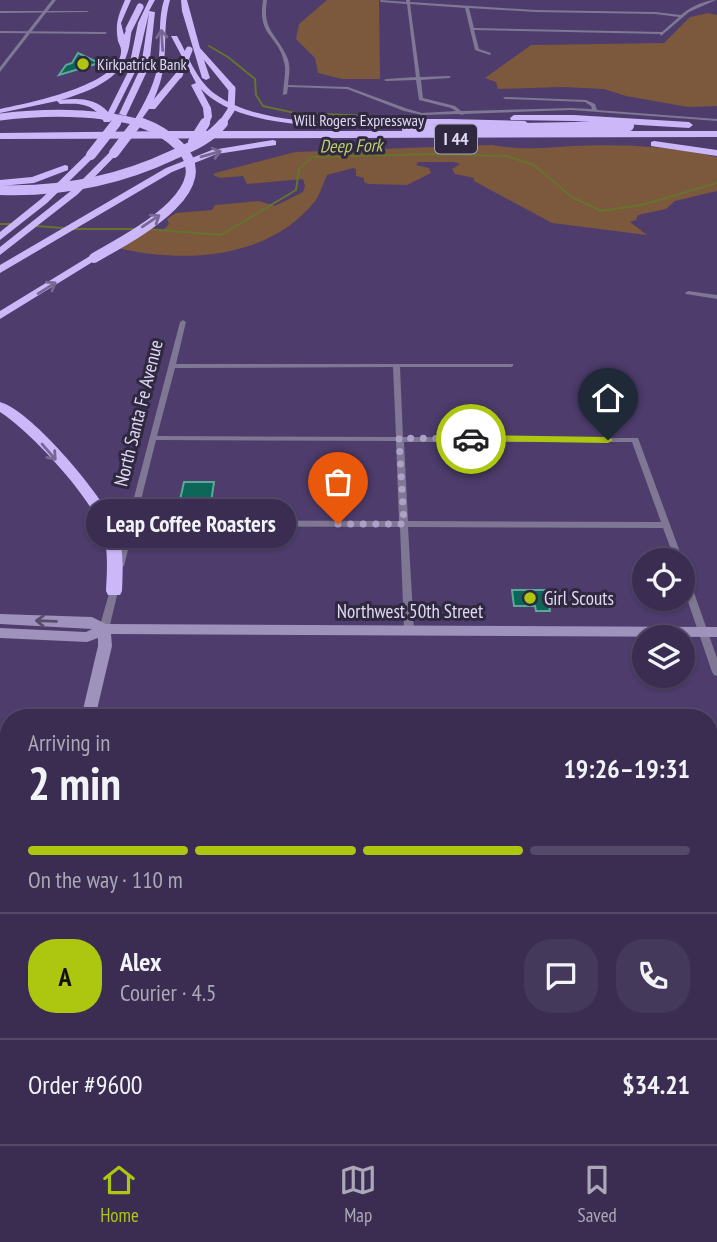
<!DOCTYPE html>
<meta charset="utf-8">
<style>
body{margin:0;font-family:"PT Sans Narrow",sans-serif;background:#45395b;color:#f1f3f6;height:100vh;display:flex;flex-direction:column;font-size:26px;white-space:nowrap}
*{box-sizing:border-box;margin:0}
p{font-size:23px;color:#aba8b7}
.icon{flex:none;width:38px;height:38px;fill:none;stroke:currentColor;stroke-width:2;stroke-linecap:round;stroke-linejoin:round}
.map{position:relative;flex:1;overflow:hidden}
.side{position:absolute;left:0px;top:709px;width:718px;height:436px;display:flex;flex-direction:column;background:#3a2d51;border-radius:28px 28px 0 0;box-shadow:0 2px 5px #0004,0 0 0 2px #544968}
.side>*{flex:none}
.buttons{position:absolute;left:632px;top:548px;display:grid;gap:14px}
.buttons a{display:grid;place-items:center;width:63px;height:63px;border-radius:50%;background:#3a2d51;box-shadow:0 2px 5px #0004,0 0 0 2px #544968;font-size:35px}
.pin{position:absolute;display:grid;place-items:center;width:60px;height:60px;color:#fff;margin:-72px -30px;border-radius:50% 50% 50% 0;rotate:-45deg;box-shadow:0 0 7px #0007}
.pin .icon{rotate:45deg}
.courier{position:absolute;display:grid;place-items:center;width:70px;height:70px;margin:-35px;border:5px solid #adc610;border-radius:50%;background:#fff;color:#222;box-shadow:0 2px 9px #0007}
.bubble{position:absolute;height:49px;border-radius:24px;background:#3a2d51;box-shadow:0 2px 5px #0004,0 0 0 2px #544968;font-size:23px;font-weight:800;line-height:49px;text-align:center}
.overview em{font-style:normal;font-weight:800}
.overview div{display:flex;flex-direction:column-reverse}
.overview{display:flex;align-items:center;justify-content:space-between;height:119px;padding:0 28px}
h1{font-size:46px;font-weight:800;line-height:52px}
.bar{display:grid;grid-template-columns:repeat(4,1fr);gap:10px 7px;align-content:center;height:84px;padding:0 28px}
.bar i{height:9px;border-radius:5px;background:#544968}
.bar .selected{background:#adc610}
.bar p{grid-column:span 4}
.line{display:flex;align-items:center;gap:18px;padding:0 28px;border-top:2px solid #544968}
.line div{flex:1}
.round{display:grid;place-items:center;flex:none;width:74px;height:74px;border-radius:28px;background:#45395b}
.tab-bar{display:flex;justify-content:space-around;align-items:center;height:98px;border-top:2px solid #544968;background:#3a2d51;font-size:19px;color:#aba8b7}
.tab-bar a{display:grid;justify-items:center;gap:4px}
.tab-bar .selected{color:#adc610}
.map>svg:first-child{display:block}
.green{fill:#7c583c}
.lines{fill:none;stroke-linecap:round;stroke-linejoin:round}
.stream{stroke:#66732f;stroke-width:2}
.building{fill:#0d6759;stroke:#5ba898;stroke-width:2}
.minor{fill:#7f7793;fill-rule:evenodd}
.tertiary{fill:#7f7793;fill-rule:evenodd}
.secondary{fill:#9f92bd;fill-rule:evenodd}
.motorway{fill:#ccb7f9;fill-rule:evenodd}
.motorway-bridge-far1{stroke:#ccb7f9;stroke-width:7}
.motorway-bridge{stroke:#ccb7f9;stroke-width:10}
.oneway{stroke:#766893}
.oneway2{stroke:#574d6b}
.route{fill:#adc610}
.done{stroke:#ada1c5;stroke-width:7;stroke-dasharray:0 12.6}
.poi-dot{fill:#adc610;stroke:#30283f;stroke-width:2.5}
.labels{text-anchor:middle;stroke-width:6;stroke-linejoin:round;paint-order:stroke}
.far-poi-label{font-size:16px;fill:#e0d8f5;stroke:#30283f;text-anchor:start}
.far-street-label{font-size:16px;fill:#e0d8f5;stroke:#30283f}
.shield{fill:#30283f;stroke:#aba3be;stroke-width:2}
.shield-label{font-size:18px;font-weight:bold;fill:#e0d8f5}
.far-water-label{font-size:18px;font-style:italic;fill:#bccf6f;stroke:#30283f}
.street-label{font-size:19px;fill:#e0d8f5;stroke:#30283f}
.poi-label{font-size:19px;fill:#e0d8f5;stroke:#30283f;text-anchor:start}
</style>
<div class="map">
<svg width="717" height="1144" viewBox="0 0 717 1144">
<rect width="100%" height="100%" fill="#4d3c6c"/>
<path class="green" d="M327,0H379L380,79H342L318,73L315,58L296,39L299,24Z
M708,13L717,15V106L688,107L626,96L604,89L562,87L498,89L496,82L485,78L531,45L664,43L690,17Z
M492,145C520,150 545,148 573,146C621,144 670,146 717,157V191L675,201L666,209L638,215L636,220L630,222L647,235L552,223L474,181V178L455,174L452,169L460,164L454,162H418L416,165L429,168L431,173L407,185L368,184L364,182V178L356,176V169L353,168L327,175C323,183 321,192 316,200C270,259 185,264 118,248L149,229H164L169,224L167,219L176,213L212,210L215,205L259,201L275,206L303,192L305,186L303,179L247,184L243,176L220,178L213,175L215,173L295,152Z"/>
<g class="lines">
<path class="stream" d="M209,46L228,57L255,79L256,95L263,106L295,113L372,116
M0,224H11
M35,226L63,228
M73,229H136
M147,229L221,235L296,190L299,169L312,157L435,154L507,156L534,165L572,197L601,211L642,205L717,183"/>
</g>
<path class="building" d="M78,53L99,63L59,75L66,65L72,63Z
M184,482H214L210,509H178Z
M512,590H546L550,611H536L535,606H514Z"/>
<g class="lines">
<path class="minor" d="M263,0H267C262,31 276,32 287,57C291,66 289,75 288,85L348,87L408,109L422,113L456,111L451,108L419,100L416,80L386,81L384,80L386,79L416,77L407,4L381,2L380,0L406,2V0H410V2L535,10L655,12L681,15C690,7 705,0 716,0L689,12L661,36L660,34L474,30L479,49L491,53L490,55L475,50L465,8L410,4L420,77L449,76L451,77L449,78L421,80L423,98L455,106L461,111L571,108L592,109L591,106L585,102L505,99L503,98L505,97L586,100L595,104L597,110L717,119V121L571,110L464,114L462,115L459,114L422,115L404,111L347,89L288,87L287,94L283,95C283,84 287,72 284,62C278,34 257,37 263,0ZM469,8L535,12L655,14L679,17L662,32L474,28Z
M0,11H87L89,12L0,13Z
M0,31L105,32L107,33L105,34L0,33Z
M688,291L717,295V299L686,294L685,293Z
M183,320L186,322L176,364H513V366L511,367H400L403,437L638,438L683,560L682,561V560H675L663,528L408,527L414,631L412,634H406L404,631L400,527L134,526L124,566L120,569L117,568L116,566L180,322ZM393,367L396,437L157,436L175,368ZM156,440L396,441L399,521L136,520ZM404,442H632L661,522L408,521Z
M682,567L686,570L717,658V676L714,675L712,672L682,584Z
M116,580L119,581L120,583L109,629L107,632H101L99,629L112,583L113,581Z
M709,945H717V957H709Z"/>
<path class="tertiary" d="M52,0H56L0,72V67Z"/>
<path class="secondary" d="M0,614L92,617L106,624L717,627V637L111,634L112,646L95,718H81L98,646V638L87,642L0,638V628L86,632L92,629L0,624Z
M9,1035V1081L7,1087L0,1089V1044L3,1038Z"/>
<path class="motorway" d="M125,0H131L121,23L124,35L127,28L132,29C130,38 130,48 126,57C117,82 84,93 61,100C78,98 96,98 108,112L128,72L138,23L149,0H155L149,11L155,12L149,67L126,116L119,114L141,67L149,13L135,72L110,122H104C94,103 80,103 60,104L57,101L0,113V109C24,104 123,85 121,50C121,47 119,44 118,41C115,24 118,16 125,0Z
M164,0H170C160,36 172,60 154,99L176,73L183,75L155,109H149L136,127L132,124C145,103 157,81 159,56C161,37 158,19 164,0Z
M181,0H187L200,48L235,87V91H229L204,60L210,78L206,80L202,78L182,11Z
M171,36H177C188,55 196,80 215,94C271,133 364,120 429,119C461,119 493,120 525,121L529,124L525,127C493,126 461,124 429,125C368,125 246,137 201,89L211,108L212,117L208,120L204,117L203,108L191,85L196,83Z
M514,115H574L689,122L693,125L689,128L574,121L511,120L510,118Z
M169,131H717V137L0,139V133Z
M273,140L276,141V145L217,154L172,172L0,273V265L166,168L212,150Z
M654,141L717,150V156L651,146V142Z
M111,151L118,153L78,194L0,255V247L72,190Z
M88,153L96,155L47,203L0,240V232L41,199Z
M65,165L68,166V170L34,183L0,186V180L32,177Z
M90,256L99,258L0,319V311Z
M0,402C32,411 103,496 116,527C124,547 123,570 122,591L120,595H108L106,591C107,570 109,546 101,526C86,492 31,432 0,412Z"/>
<path class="motorway-bridge-far1" d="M129,29L140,7
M179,75L189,50
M0,117C50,111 99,111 148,125
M115,125L118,121
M205,125L208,117
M221,125L231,110L232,89"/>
<path class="motorway-bridge" d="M407,130L629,126
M193,142L205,123
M114,153L136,124
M91,155L116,123
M0,190C61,192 118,181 173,155C191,147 210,139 223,123
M94,258C124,240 225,191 179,146C168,135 156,128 142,123"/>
</g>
<defs><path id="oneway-shaft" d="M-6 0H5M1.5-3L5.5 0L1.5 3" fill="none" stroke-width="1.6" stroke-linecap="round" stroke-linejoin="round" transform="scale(1.75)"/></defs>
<g class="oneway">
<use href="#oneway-shaft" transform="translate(162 40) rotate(-94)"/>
<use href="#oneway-shaft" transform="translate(211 154) rotate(-16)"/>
<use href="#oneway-shaft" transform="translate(151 221) rotate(-34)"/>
<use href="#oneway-shaft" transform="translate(47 288) rotate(-32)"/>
<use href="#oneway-shaft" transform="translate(49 452) rotate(49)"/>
</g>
<use class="oneway2" href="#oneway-shaft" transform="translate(46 621) rotate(-178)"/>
<path class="route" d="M471,435L608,437L613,440L608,443L467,441L466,439Z"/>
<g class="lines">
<path class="done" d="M338,524H404L399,438L471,439"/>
</g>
<g class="poi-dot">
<circle cx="83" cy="64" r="7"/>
<circle cx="530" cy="598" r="7"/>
</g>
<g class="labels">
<g class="far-poi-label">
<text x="97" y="70">Kirkpatrick Bank</text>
</g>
<g class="far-street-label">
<text x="359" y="126">Will Rogers Expressway</text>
</g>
<rect class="shield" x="435" y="124.5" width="42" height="29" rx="5"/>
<g class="shield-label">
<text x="456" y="145">I 44</text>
</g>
<g class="far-water-label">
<text transform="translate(351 146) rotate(-1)" y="6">Deep Fork</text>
</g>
<g class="street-label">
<text transform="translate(138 413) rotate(-76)" y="7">North Santa Fe Avenue</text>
<text x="410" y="618">Northwest 50th Street</text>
</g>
<g class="poi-label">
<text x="544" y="605">Girl Scouts</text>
</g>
</g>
</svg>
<div class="buttons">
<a><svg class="icon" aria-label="locate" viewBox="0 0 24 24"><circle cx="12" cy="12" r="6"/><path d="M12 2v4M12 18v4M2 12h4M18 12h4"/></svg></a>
<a><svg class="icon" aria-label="layers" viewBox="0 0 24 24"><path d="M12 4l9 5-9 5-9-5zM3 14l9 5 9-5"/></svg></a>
</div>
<div class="pin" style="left:338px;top:524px;background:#ea580c"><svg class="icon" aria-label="bag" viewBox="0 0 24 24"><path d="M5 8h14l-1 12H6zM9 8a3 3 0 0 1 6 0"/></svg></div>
<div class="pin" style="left:608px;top:440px;background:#1f2937"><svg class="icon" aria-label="home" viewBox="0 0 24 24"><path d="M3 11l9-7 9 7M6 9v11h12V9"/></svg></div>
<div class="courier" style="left:471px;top:439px"><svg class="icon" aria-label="car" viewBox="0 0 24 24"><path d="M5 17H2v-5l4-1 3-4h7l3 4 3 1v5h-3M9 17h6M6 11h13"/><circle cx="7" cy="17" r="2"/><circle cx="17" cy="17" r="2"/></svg></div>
<div class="bubble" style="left:86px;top:499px;width:210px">Leap Coffee Roasters</div>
<section class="side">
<div class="overview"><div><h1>2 min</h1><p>Arriving in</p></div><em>19:26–19:31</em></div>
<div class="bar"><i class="selected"></i><i class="selected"></i><i class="selected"></i><i></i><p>On the way · 110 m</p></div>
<div class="line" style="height:126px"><b class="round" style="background:#adc610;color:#111">A</b><div><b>Alex</b><p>Courier · 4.5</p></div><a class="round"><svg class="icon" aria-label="chat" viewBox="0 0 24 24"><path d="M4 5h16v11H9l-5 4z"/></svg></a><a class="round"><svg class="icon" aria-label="phone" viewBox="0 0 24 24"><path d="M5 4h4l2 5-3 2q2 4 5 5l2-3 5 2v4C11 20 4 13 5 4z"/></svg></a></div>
<div class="line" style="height:91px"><div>Order #9600</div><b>$34.21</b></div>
</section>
</div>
<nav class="tab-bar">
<a class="selected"><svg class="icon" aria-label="home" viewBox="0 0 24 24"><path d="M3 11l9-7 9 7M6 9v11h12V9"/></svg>Home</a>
<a><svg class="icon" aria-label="map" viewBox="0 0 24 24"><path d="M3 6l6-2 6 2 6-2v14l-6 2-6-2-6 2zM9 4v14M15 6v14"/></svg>Map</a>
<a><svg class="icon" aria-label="saved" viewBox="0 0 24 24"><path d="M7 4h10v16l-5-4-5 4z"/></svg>Saved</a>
</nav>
